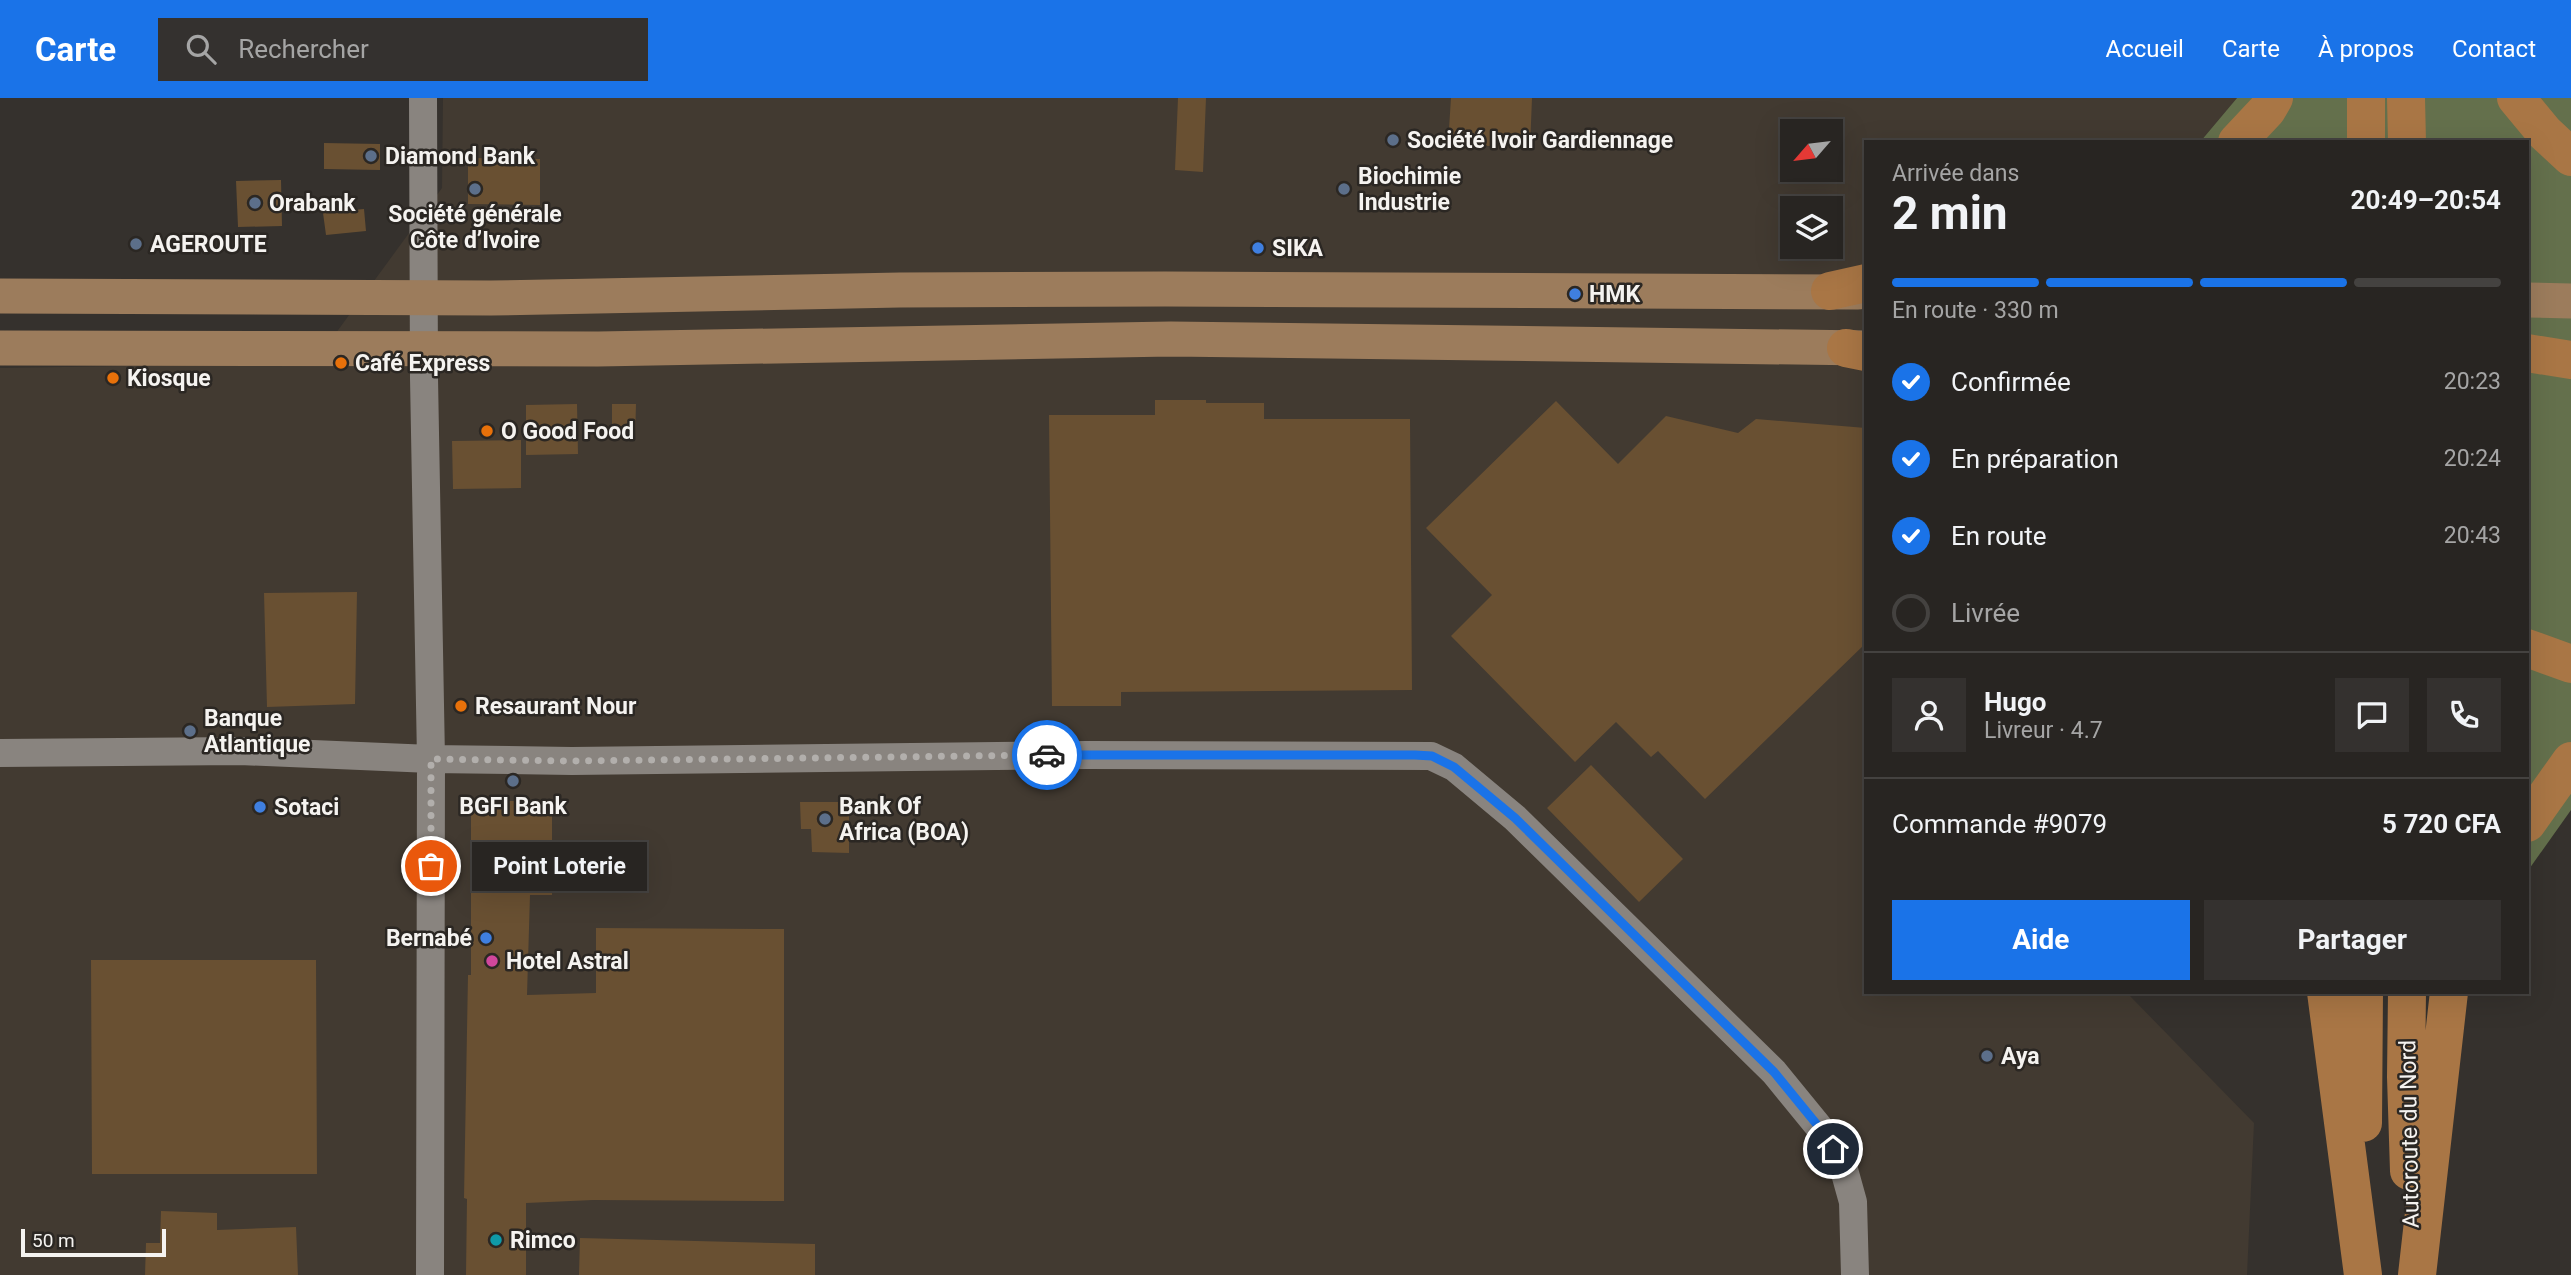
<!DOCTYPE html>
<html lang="fr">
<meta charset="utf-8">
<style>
body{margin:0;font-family:Roboto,sans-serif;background:#34312f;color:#f1f3f6;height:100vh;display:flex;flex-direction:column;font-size:26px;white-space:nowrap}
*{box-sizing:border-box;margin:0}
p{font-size:23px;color:#a5a5a5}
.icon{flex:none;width:38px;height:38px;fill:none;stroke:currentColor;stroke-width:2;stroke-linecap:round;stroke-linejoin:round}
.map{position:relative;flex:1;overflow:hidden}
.details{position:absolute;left:1864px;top:42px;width:665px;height:854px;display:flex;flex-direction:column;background:#282522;border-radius:0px;box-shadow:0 7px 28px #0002,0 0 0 2px #444240}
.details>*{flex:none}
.needle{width:46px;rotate:242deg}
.tools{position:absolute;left:1780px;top:21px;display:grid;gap:14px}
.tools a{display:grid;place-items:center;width:63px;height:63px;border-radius:0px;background:#282522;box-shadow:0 7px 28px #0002,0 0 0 2px #444240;font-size:35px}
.scale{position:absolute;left:21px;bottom:18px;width:145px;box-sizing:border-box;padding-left:7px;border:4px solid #f5f3f0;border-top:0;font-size:19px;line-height:24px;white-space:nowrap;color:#f5f3f0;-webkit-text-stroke:5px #2b2723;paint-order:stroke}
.pin{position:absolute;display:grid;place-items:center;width:60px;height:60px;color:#fff;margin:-30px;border:4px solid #fff;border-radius:50%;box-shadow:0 2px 7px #0007}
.courier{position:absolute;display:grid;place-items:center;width:70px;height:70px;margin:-35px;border:5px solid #1a73e8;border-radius:50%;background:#fff;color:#222;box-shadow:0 2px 9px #0007}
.bubble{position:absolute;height:49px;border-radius:0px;background:#282522;box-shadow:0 7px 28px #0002,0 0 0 2px #444240;font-size:23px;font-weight:700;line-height:49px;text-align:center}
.summary em{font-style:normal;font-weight:700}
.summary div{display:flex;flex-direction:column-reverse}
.summary{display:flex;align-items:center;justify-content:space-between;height:119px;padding:0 28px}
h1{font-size:46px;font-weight:700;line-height:52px}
.bar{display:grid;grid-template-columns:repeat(4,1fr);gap:10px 7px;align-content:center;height:84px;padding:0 28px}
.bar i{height:9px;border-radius:5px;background:#444240}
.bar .current{background:#1a73e8}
.bar p{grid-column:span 4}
.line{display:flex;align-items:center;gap:18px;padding:0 28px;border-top:2px solid #444240}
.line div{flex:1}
.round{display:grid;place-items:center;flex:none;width:74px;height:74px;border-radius:0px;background:#34312f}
ol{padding:0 28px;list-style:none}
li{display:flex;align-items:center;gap:21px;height:77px}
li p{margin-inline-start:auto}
li .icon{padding:7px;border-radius:50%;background:#1a73e8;color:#fff;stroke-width:4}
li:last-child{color:#a5a5a5}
li i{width:38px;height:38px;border:4px solid #444240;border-radius:50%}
.action{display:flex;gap:14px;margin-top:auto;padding:14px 28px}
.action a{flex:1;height:80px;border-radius:0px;background:#1a73e8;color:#fff;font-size:28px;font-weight:700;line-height:80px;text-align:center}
.action a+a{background:#34312f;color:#f1f3f6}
header{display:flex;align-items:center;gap:42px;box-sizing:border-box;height:98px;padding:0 35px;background:#1a73e8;color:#fff}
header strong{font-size:33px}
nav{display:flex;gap:38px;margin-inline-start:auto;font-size:24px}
.search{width:490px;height:63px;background:#34312f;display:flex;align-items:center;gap:18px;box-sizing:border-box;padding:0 24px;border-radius:0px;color:#a5a5a5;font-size:26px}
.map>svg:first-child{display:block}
.built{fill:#423a31;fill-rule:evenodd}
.forest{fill:#64704c}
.building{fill:#695032}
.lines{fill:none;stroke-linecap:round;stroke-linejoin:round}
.minor{stroke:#89847f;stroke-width:28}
.major{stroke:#9c7c5c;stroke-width:35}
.highway{stroke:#a97645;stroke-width:38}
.done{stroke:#b2afac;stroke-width:7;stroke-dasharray:0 12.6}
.route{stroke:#1a73e8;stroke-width:9}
.service-dot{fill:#5c6f8a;stroke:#2b2723;stroke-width:2.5}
.shop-dot{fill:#3f7fe0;stroke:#2b2723;stroke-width:2.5}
.food-dot{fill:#e8710a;stroke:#2b2723;stroke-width:2.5}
.hotel-dot{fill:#d1479c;stroke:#2b2723;stroke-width:2.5}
.culture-dot{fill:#0f9aa8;stroke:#2b2723;stroke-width:2.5}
.labels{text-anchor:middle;stroke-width:5;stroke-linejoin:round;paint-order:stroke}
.poi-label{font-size:23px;font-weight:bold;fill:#f5f3f0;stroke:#2b2723;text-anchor:start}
.street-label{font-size:23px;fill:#f5f3f0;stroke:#2b2723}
</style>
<header>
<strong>Carte</strong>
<div class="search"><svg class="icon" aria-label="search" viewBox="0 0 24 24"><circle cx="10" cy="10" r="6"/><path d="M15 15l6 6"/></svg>Rechercher</div>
<nav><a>Accueil</a><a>Carte</a><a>À propos</a><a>Contact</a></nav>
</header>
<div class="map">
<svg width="2571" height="1177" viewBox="0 0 2571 1177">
<rect width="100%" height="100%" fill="#35312d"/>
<path class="built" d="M443,0H2237L2200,44H1866V894H2133L2130,898L2254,1025L2247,1177H0V270L314,265L442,90ZM1792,33H1830V72H1792ZM1792,110H1830V149H1792Z"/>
<path class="forest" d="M2237,0H2571V712L2527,774V44H2200Z"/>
<path class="building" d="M1178,0H1206L1203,74L1175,72Z
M1451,0H1532L1530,50L1448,46Z
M324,45L380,46V72L324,71Z
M468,60L540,61V107L468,106Z
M281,82L282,128L238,129L236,83Z
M364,111L366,133L326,137L323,115Z
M1155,302H1206V305H1264V321H1410L1412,592L1121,594V608H1052L1049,317H1155Z
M1556,303L1618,366L1666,318L1738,335L1756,321L1866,330V545L1705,701L1658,653L1651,659L1616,624L1575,664L1451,538L1492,497L1426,430Z
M577,306L578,356L526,357V307Z
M612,306H636L635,342L612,341Z
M521,342V390L453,391L452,343Z
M357,494L355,606L267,609L264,495Z
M1591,667L1683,761L1639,804L1547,710Z
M471,703H552V797H530L527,897L596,895V830L784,831V1103L593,1102L526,1105V1177H466L467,1101L464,1100L468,877H471Z
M800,704H839L849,711V755L812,754L811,731H801Z
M91,862H316L317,1076H92Z
M161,1113L217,1115V1132L296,1129L298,1177H145L146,1145H160Z
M580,1140L815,1146V1177H579Z"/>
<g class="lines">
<path class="minor" d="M423,0L424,280L431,661L430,1177
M0,655L240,653L431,661L572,663L1087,657L1431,658L1454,669L1515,720L1774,974L1823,1034L1843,1068L1853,1104L1855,1177"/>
<path class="major" d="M0,198L491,200L900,192L1165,191L1858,194
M2527,202L2571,203
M0,250L598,251L1171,241L1866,250"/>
<path class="highway" d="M2366,0V44
M2406,0L2407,44
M2516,0L2545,35L2571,59
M2237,44L2267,12L2274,0
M1830,193L1866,185
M1846,250L1866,254
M2527,255L2571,262
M2527,550L2571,566
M2527,725L2571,663
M2326,894L2363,1177
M2407,894L2406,979L2409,1073
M2363,1025L2364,894
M2417,1177L2449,894"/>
</g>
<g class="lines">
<path class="done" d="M431,768V661L572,663L1047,657"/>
<path class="route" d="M1047,657H1415L1432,658L1454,669L1515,720L1774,974L1823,1034L1833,1051"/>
</g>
<g class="service-dot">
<circle cx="1393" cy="42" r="7"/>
<circle cx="371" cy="58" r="7"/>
<circle cx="475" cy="91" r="7"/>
<circle cx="1344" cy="91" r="7"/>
<circle cx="255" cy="105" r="7"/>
<circle cx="136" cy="146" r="7"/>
<circle cx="190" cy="633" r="7"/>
<circle cx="513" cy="683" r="7"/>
<circle cx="825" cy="721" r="7"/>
<circle cx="1987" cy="958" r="7"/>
</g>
<g class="shop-dot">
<circle cx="1258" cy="150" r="7"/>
<circle cx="1575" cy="196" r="7"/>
<circle cx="260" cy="709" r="7"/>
<circle cx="486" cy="840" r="7"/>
</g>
<g class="food-dot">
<circle cx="341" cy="265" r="7"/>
<circle cx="113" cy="280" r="7"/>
<circle cx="487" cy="333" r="7"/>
<circle cx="461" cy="608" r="7"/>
</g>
<circle class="hotel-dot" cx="492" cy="863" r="7"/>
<circle class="culture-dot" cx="496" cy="1142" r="7"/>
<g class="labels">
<g class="poi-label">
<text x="1407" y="50">Société Ivoir Gardiennage</text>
<text x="385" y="66">Diamond Bank</text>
<text x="1358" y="86">Biochimie<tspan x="1358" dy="26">Industrie</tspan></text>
<text x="269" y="113">Orabank</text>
<text x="475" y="124" text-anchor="middle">Société générale<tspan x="475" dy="26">Côte d’Ivoire</tspan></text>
<text x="150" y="154">AGEROUTE</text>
<text x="1272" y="158">SIKA</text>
<text x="1589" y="204">HMK</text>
<text x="355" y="273">Café Express</text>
<text x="127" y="288">Kiosque</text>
<text x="501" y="341">O Good Food</text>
<text x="475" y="616">Resaurant Nour</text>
<text x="204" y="628">Banque<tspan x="204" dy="26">Atlantique</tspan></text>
<text x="513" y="716" text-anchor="middle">BGFI Bank</text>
<text x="839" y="716">Bank Of<tspan x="839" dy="26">Africa (BOA)</tspan></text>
<text x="274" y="717">Sotaci</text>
<text x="472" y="848" text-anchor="end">Bernabé</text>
<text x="506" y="871">Hotel Astral</text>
<text x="2001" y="966">Aya</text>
<text x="510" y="1150">Rimco</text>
</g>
<g class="street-label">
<text transform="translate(2409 1036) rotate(-91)" y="8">Autoroute du Nord</text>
</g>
</g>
</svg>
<div class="tools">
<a><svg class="needle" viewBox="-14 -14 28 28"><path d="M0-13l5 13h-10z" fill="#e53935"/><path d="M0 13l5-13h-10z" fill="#a5a5a5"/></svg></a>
<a><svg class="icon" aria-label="layers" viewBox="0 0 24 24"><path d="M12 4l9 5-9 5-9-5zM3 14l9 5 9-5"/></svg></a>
</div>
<div class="scale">50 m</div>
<div class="pin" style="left:431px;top:768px;background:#ea580c"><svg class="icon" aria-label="bag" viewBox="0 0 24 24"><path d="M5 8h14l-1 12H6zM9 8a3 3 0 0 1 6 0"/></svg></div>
<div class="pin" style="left:1833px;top:1051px;background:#1f2937"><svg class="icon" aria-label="home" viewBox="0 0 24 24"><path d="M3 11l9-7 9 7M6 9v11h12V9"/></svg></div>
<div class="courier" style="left:1047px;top:657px"><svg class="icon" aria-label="car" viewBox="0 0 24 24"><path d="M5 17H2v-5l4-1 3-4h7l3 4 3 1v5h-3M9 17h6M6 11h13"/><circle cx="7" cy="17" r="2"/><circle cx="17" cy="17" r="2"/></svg></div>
<div class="bubble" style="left:472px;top:744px;width:175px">Point Loterie</div>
<section class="details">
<div class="summary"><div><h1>2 min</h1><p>Arrivée dans</p></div><em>20:49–20:54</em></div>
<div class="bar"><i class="current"></i><i class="current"></i><i class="current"></i><i></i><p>En route · 330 m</p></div>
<ol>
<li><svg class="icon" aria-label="check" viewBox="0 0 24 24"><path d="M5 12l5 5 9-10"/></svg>Confirmée<p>20:23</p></li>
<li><svg class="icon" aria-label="check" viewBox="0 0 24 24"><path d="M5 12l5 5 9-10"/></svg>En préparation<p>20:24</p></li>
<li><svg class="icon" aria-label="check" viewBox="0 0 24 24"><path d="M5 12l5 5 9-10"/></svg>En route<p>20:43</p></li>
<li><i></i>Livrée</li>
</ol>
<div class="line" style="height:126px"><a class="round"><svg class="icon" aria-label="person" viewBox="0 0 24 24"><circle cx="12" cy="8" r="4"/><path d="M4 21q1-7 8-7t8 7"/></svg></a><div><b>Hugo</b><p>Livreur · 4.7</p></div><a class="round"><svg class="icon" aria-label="chat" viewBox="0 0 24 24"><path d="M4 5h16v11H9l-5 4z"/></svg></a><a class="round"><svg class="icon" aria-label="phone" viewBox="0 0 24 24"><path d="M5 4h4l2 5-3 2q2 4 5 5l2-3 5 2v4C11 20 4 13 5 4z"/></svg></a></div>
<div class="line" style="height:91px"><div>Commande #9079</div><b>5 720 CFA</b></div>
<div class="action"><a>Aide</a><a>Partager</a></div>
</section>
</div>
